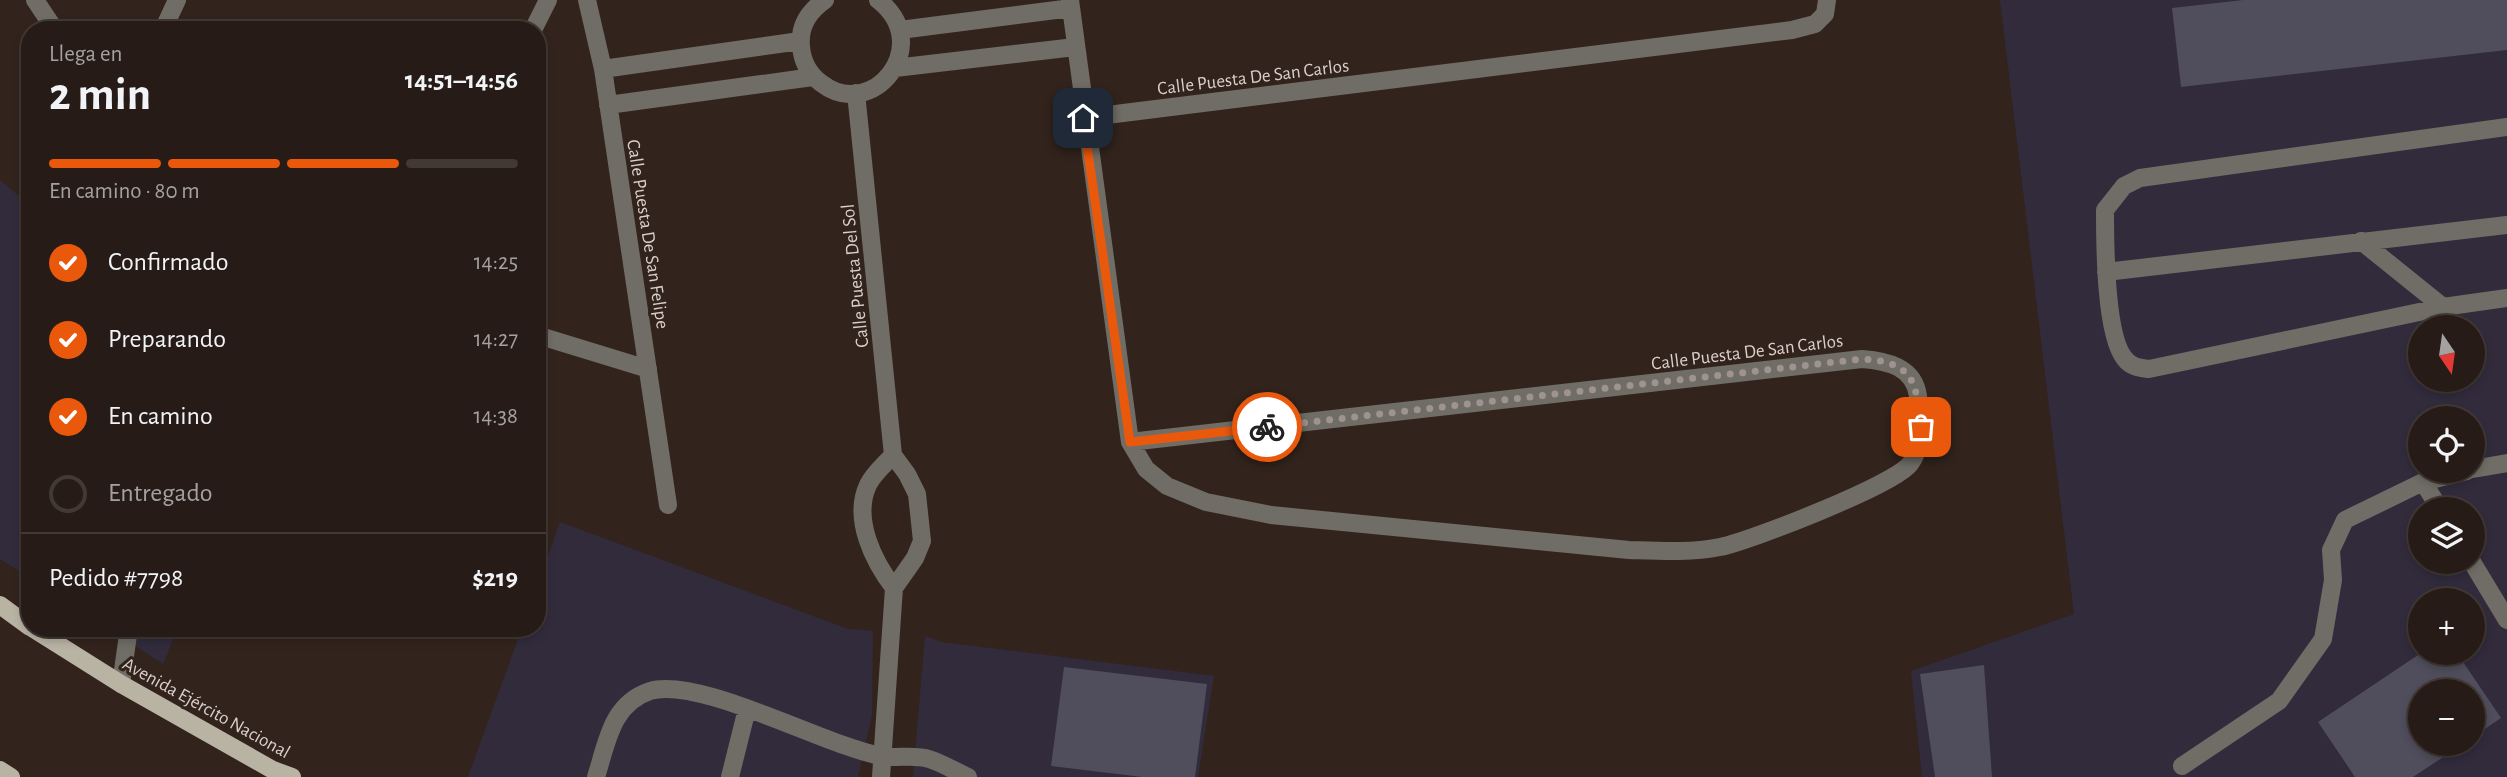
<!DOCTYPE html>
<html lang="es">
<meta charset="utf-8">
<style>
body{margin:0;font-family:"Alegreya Sans",sans-serif;background:#322823;color:#f1f3f6;height:100vh;display:flex;flex-direction:column;font-size:26px;white-space:nowrap}
*{box-sizing:border-box;margin:0}
p{font-size:23px;color:#a4a1a1}
.icon{flex:none;width:38px;height:38px;fill:none;stroke:currentColor;stroke-width:2;stroke-linecap:round;stroke-linejoin:round}
.map{position:relative;flex:1;overflow:hidden}
.details{position:absolute;left:21px;top:21px;width:525px;height:616px;display:flex;flex-direction:column;background:#261b16;border-radius:28px;box-shadow:0 4px 10px #0003,0 0 0 2px #423935}
.details>*{flex:none}
.needle{width:46px;rotate:167deg}
.buttons{position:absolute;left:2408px;top:315px;display:grid;gap:14px}
.buttons a{display:grid;place-items:center;width:77px;height:77px;border-radius:50%;background:#261b16;box-shadow:0 4px 10px #0003,0 0 0 2px #423935;font-size:35px}
.pin{position:absolute;display:grid;place-items:center;width:60px;height:60px;color:#fff;margin:-30px;border-radius:14px;box-shadow:0 4px 10px #0006}
.courier{position:absolute;display:grid;place-items:center;width:70px;height:70px;margin:-35px;border:5px solid #ea580c;border-radius:50%;background:#fff;color:#222;box-shadow:0 2px 9px #0007}
.head em{font-style:normal;font-weight:700}
.head div{display:flex;flex-direction:column-reverse}
.head{display:flex;align-items:center;justify-content:space-between;height:119px;padding:0 28px}
h1{font-size:46px;font-weight:700;line-height:52px}
.bar{display:grid;grid-template-columns:repeat(4,1fr);gap:10px 7px;align-content:center;height:84px;padding:0 28px}
.bar i{height:9px;border-radius:5px;background:#423935}
.bar .active{background:#ea580c}
.bar p{grid-column:span 4}
.line{display:flex;align-items:center;gap:18px;padding:0 28px;border-top:2px solid #423935}
.line div{flex:1}
ol{padding:0 28px;list-style:none}
li{display:flex;align-items:center;gap:21px;height:77px}
li p{margin-inline-start:auto}
li .icon{padding:7px;border-radius:50%;background:#ea580c;color:#fff;stroke-width:4}
li:last-child{color:#a4a1a1}
li i{width:38px;height:38px;border:4px solid #423935;border-radius:50%}
.map>svg:first-child{display:block}
.commercial{fill:#312b3c;fill-rule:evenodd}
.building{fill:#504d5c}
.lines{fill:none;stroke-linecap:round;stroke-linejoin:round}
.minor{stroke:#706d66;stroke-width:18}
.major{stroke:#b9b3a4;stroke-width:18}
.done{stroke:#9f938e;stroke-width:7;stroke-dasharray:0 12.6}
.route{stroke:#ea580c;stroke-width:9}
.labels{text-anchor:middle;stroke-width:6;stroke-linejoin:round;paint-order:stroke}
.street-label{font-size:19px;fill:#d9cfcb;stroke:#32241d}
</style>
<div class="map">
<svg width="2507" height="777" viewBox="0 0 2507 777">
<rect width="100%" height="100%" fill="#32241d"/>
<path class="commercial" d="M2000,0H2507V777H1922L1911,671L2074,614ZM2420,327H2473V380H2420ZM2420,418H2473V471H2420ZM2420,509H2473V562H2420ZM2420,600H2473V653H2420ZM2420,691H2473V744H2420Z
M0,180L30,205V578L0,559Z
M560,522L848,629L873,631L872,715L858,777H468L522,628H537V586Z
M108,628H178L163,664Z
M925,636L941,642L1214,676L1198,777H913Z"/>
<path class="building" d="M2243,0H2507V50L2181,87L2172,8Z
M2421,653H2457L2501,718L2473,737V691H2420V744H2463L2413,777H2355L2318,722Z
M1984,665L1992,777H1935L1920,674Z
M1064,667L1207,684L1195,777H1142L1051,766Z"/>
<g class="lines">
<path class="minor" d="M35,0L55,30
M587,0L603,69L668,505
M825,0C809,11 799,26 801,46C802,61 809,74 821,83C872,123 936,45 878,0
M1070,0L1130,442L1146,469L1167,486L1206,502L1271,515L1629,550C1659,551 1690,553 1720,547C1750,541 1894,485 1910,464C1925,444 1920,419 1918,396C1914,367 1888,361 1862,359L1130,442
M163,30L177,0
M533,30L548,0
M900,30L1071,8
M895,68L1075,47
M603,69L800,41
M856,93L893,455L907,474L917,494L922,541L915,558L894,588L881,777
M608,105L813,77
M1083,118L1792,30L1815,24L1825,14L1827,0
M2507,127L2140,178L2124,186L2105,210C2105,242 2105,336 2125,359C2131,367 2140,368 2149,369L2443,307L2507,298
M2361,241L2443,307
M2106,272L2507,225
M537,335L648,369
M893,455C885,464 873,474 868,485C852,519 874,562 894,588
M2473,469L2507,463
M2440,509L2423,482L2467,471
M2472,562L2507,620
M121,684L129,628
M2182,766L2279,701L2323,639L2333,580L2331,550L2345,520L2423,482
M596,777C607,743 611,704 650,691C699,676 826,746 881,756C896,759 914,754 929,759C942,763 955,771 968,777
M730,777L747,709"/>
<path class="major" d="M0,605L30,627
M32,628L121,684L273,770L292,777
M0,770L11,777"/>
</g>
<g class="lines">
<path class="done" d="M1267,427L1862,359C1914,362 1916,381 1921,427"/>
<path class="route" d="M1083,118L1130,442L1267,427"/>
</g>
<g class="labels">
<g class="street-label">
<text transform="translate(1253 76) rotate(-7)" y="7">Calle Puesta De San Carlos</text>
<text transform="translate(649 234) rotate(81)" y="7">Calle Puesta De San Felipe</text>
<text transform="translate(854 276) rotate(-96)" y="7">Calle Puesta Del Sol</text>
<text transform="translate(1747 351) rotate(-7)" y="7">Calle Puesta De San Carlos</text>
<text transform="translate(207 707) rotate(29)" y="7">Avenida Ejército Nacional</text>
</g>
</g>
</svg>
<div class="buttons">
<a><svg class="needle" viewBox="-14 -14 28 28"><path d="M0-13l5 13h-10z" fill="#e53935"/><path d="M0 13l5-13h-10z" fill="#a4a1a1"/></svg></a>
<a><svg class="icon" aria-label="locate" viewBox="0 0 24 24"><circle cx="12" cy="12" r="6"/><path d="M12 2v4M12 18v4M2 12h4M18 12h4"/></svg></a>
<a><svg class="icon" aria-label="layers" viewBox="0 0 24 24"><path d="M12 4l9 5-9 5-9-5zM3 14l9 5 9-5"/></svg></a>
<a>+</a>
<a>−</a>
</div>
<div class="pin" style="left:1921px;top:427px;background:#ea580c"><svg class="icon" aria-label="bag" viewBox="0 0 24 24"><path d="M5 8h14l-1 12H6zM9 8a3 3 0 0 1 6 0"/></svg></div>
<div class="pin" style="left:1083px;top:118px;background:#1f2937"><svg class="icon" aria-label="home" viewBox="0 0 24 24"><path d="M3 11l9-7 9 7M6 9v11h12V9"/></svg></div>
<div class="courier" style="left:1267px;top:427px"><svg class="icon" aria-label="bike" viewBox="0 0 24 24"><circle cx="6" cy="16" r="4"/><circle cx="18" cy="16" r="4"/><path d="M6 16l4-8h5l3 8M10 8l3 8H6M13 5h3"/></svg></div>
<section class="details">
<div class="head"><div><h1>2 min</h1><p>Llega en</p></div><em>14:51–14:56</em></div>
<div class="bar"><i class="active"></i><i class="active"></i><i class="active"></i><i></i><p>En camino · 80 m</p></div>
<ol>
<li><svg class="icon" aria-label="check" viewBox="0 0 24 24"><path d="M5 12l5 5 9-10"/></svg>Confirmado<p>14:25</p></li>
<li><svg class="icon" aria-label="check" viewBox="0 0 24 24"><path d="M5 12l5 5 9-10"/></svg>Preparando<p>14:27</p></li>
<li><svg class="icon" aria-label="check" viewBox="0 0 24 24"><path d="M5 12l5 5 9-10"/></svg>En camino<p>14:38</p></li>
<li><i></i>Entregado</li>
</ol>
<div class="line" style="height:91px"><div>Pedido #7798</div><b>$219</b></div>
</section>
</div>
